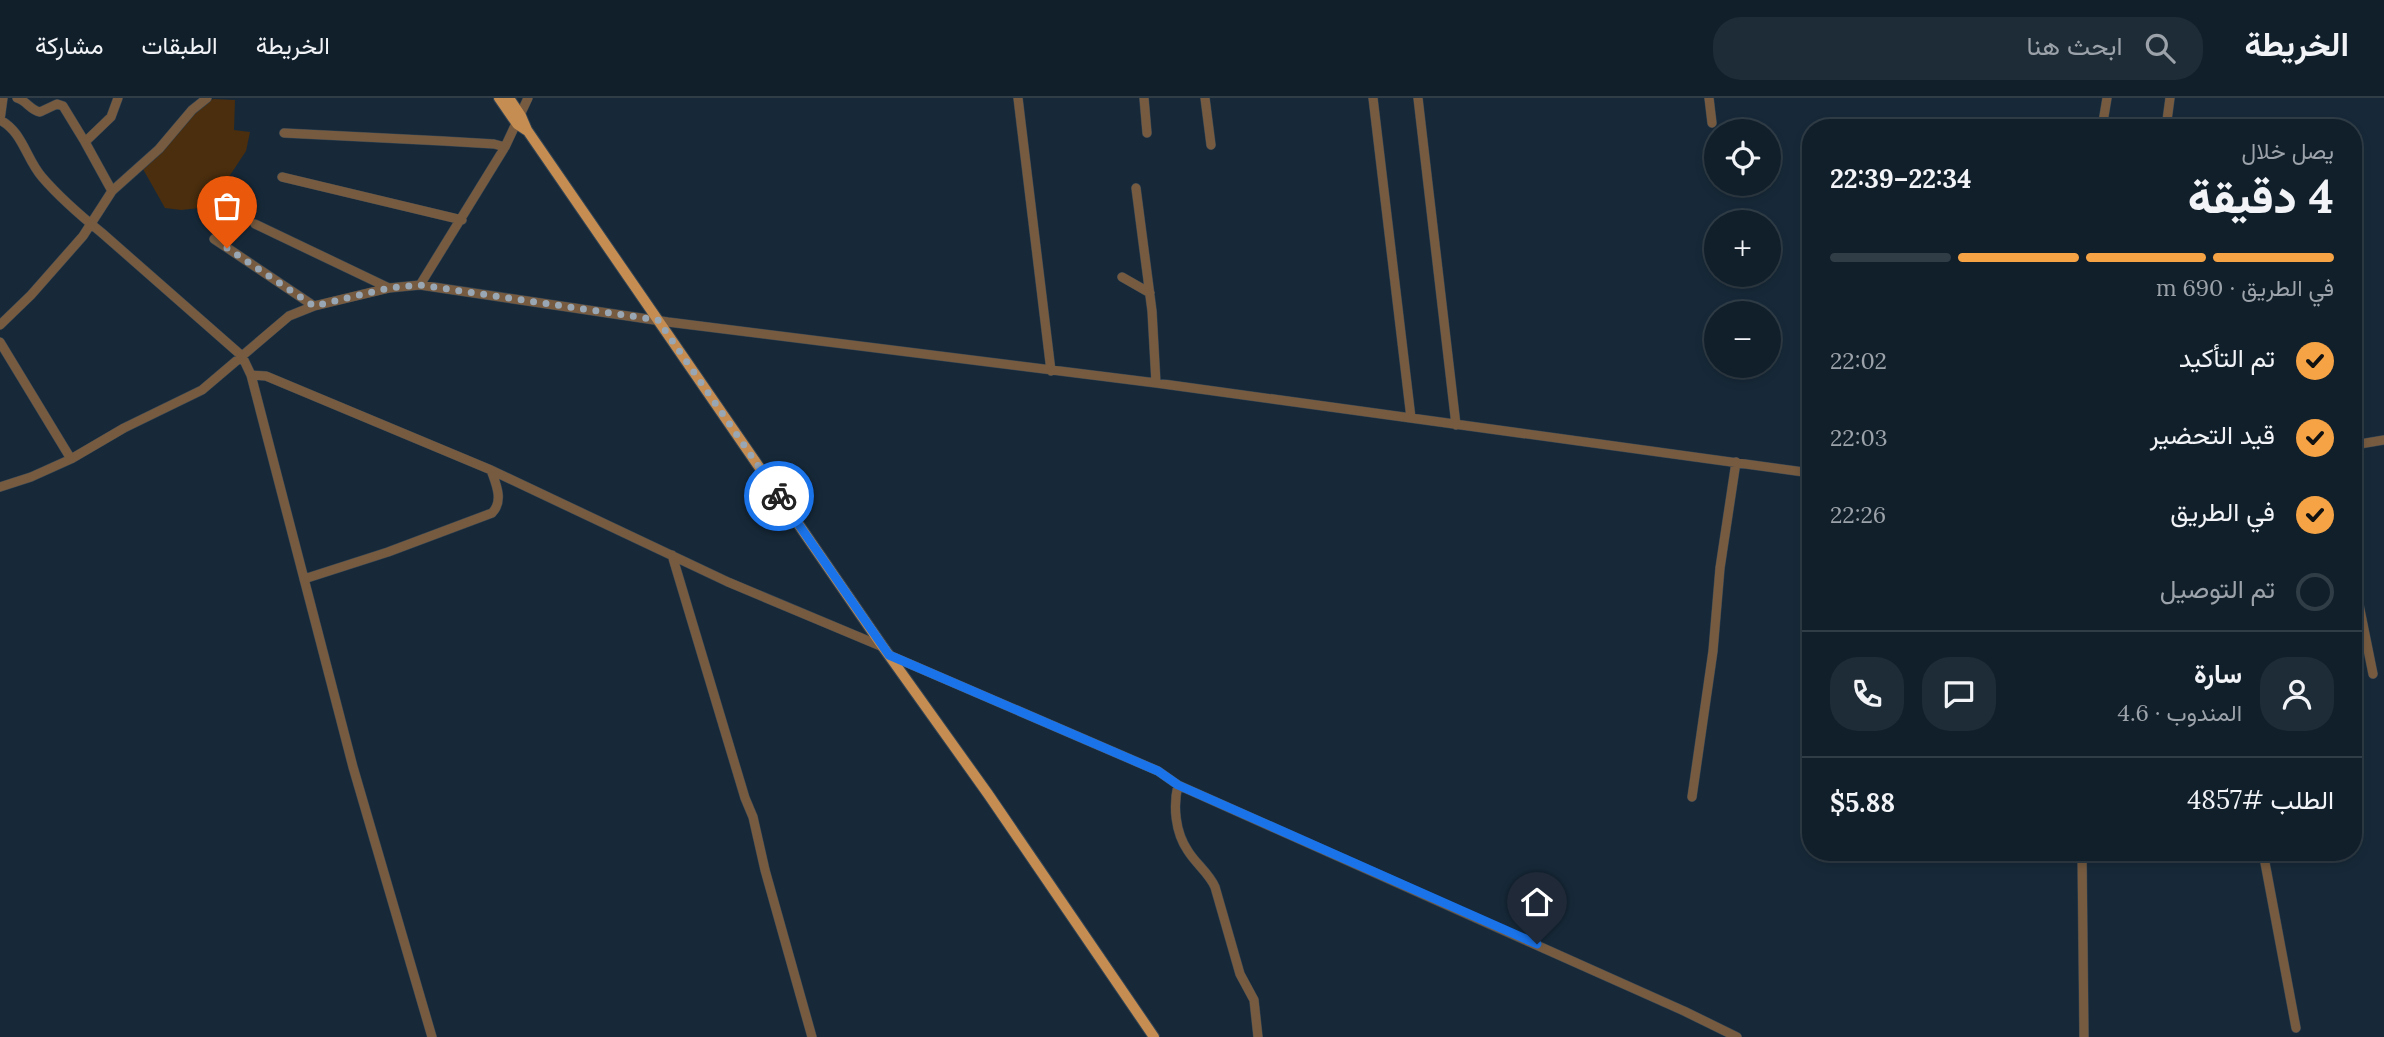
<!DOCTYPE html>
<html lang="ar">
<meta charset="utf-8">
<style>
body{margin:0;font-family:Lora,Vazirmatn,serif;background:#1e2c37;color:#f1f3f6;direction:rtl;height:100vh;display:flex;flex-direction:column;font-size:26px;white-space:nowrap}
*{box-sizing:border-box;margin:0}
p{font-size:23px;color:#9ca2a9}
.icon{flex:none;width:38px;height:38px;fill:none;stroke:currentColor;stroke-width:2;stroke-linecap:round;stroke-linejoin:round}
.map{position:relative;flex:1;overflow:hidden;direction:ltr}
.panel{position:absolute;left:1802px;top:21px;width:560px;height:742px;display:flex;flex-direction:column;background:#111f2b;border-radius:28px;box-shadow:0 4px 10px #0003,0 0 0 2px #303d47;direction:rtl}
.panel>*{flex:none}
.tools{position:absolute;left:1704px;top:21px;display:grid;gap:14px}
.tools a{display:grid;place-items:center;width:77px;height:77px;border-radius:50%;background:#111f2b;box-shadow:0 4px 10px #0003,0 0 0 2px #303d47;font-size:35px}
.pin{position:absolute;display:grid;place-items:center;width:60px;height:60px;color:#fff;margin:-72px -30px;border-radius:50% 50% 50% 0;rotate:-45deg;box-shadow:0 0 7px #0007}
.pin .icon{rotate:45deg}
.courier{position:absolute;display:grid;place-items:center;width:70px;height:70px;margin:-35px;border:5px solid #1a73e8;border-radius:50%;background:#fff;color:#222;box-shadow:0 2px 9px #0007}
.summary em{font-style:normal;font-weight:800}
.summary div{display:flex;flex-direction:column-reverse}
.summary{display:flex;align-items:center;justify-content:space-between;height:119px;padding:0 28px}
h1{font-size:46px;font-weight:800;line-height:52px}
.bar{display:grid;grid-template-columns:repeat(4,1fr);gap:10px 7px;align-content:center;height:84px;padding:0 28px}
.bar i{height:9px;border-radius:5px;background:#303d47}
.bar .on{background:#f5a345}
.bar p{grid-column:span 4}
.line{display:flex;align-items:center;gap:18px;padding:0 28px;border-top:2px solid #303d47}
.line div{flex:1}
.round{display:grid;place-items:center;flex:none;width:74px;height:74px;border-radius:28px;background:#1e2c37}
ol{padding:0 28px;list-style:none}
li{display:flex;align-items:center;gap:21px;height:77px}
li p{margin-inline-start:auto}
li .icon{padding:7px;border-radius:50%;background:#f5a345;color:#111;stroke-width:4}
li:last-child{color:#9ca2a9}
li i{width:38px;height:38px;border:4px solid #303d47;border-radius:50%}
header{display:flex;align-items:center;gap:42px;box-sizing:border-box;height:98px;padding:0 35px;background:#111f2b;border-bottom:2px solid #303d47}
header strong{font-size:33px}
nav{display:flex;gap:38px;margin-inline-start:auto;font-size:24px}
.search{width:490px;height:63px;background:#1e2c37;display:flex;align-items:center;gap:18px;box-sizing:border-box;padding:0 24px;border-radius:28px;color:#9ca2a9;font-size:26px}
.map>svg:first-child{display:block}
.green{fill:#4a2e0e}
.lines{fill:none;stroke-linecap:round;stroke-linejoin:round}
.minor-casing{stroke:#334453;stroke-width:10}
.major-casing{stroke:#334453;stroke-width:12}
.minor{stroke:#765b40;stroke-width:9}
.major{stroke:#c58d52;stroke-width:10}
.done{stroke:#99a6b3;stroke-width:7;stroke-dasharray:0 12.6}
.route{stroke:#1a73e8;stroke-width:9}
</style>
<header>
<strong>الخريطة</strong>
<div class="search"><svg class="icon" aria-label="search" viewBox="0 0 24 24"><circle cx="10" cy="10" r="6"/><path d="M15 15l6 6"/></svg>ابحث هنا</div>
<nav><a>الخريطة</a><a>الطبقات</a><a>مشاركة</a></nav>
</header>
<div class="map">
<svg width="2384" height="939" viewBox="0 0 2384 939">
<rect width="100%" height="100%" fill="#172939"/>
<path class="green" d="M214,1L235,2L234,32L250,34L246,53L209,109L181,112L165,110L143,71L204,4Z"/>
<g class="lines">
<g class="minor-casing">
<path id="minor" d="M17,0C27,3 30,12 40,14L57,6L63,8L85,44L111,19L118,0
M1018,0L1051,273
M1144,0L1147,35
M1205,0L1211,47
M1373,0L1411,320
M1418,0L1456,327
M1709,0L1712,25
M0,22C23,34 26,61 42,79C60,100 81,118 102,135L242,258L251,277L353,669L432,939
M0,22L3,0
M2102,30L2107,0
M2166,30L2170,0
M284,35L443,43L494,46L505,49
M85,44L112,93
M282,79L462,122
M1136,90L1152,213L1156,285
M255,126L389,190
M214,141L314,208
M1122,179L1150,195
M420,187L668,224L1156,285L1811,375
M0,227L31,197L83,138L112,93L159,51L192,12L207,0
M0,244L71,361
M251,277L266,278L491,372L728,484L883,549
M2354,347L2384,342
M0,389L31,379L71,361L124,330L202,292L289,218L314,208L389,190L420,187L505,49L528,0
M672,457L745,700L753,719L765,772L812,939
M304,481L388,454L492,415C504,403 496,386 491,372
M2354,482L2373,576
M889,557L1158,673L1178,687L1684,913L1737,939
M1178,687C1173,708 1175,734 1188,753C1196,766 1209,775 1215,789L1240,876L1254,902L1258,939
M1692,699L1713,553L1720,470L1736,364
M2082,754L2084,939
M2263,754L2296,930"/>
</g>
<g class="major-casing">
<path id="major" d="M499,0L517,26L526,32
M509,0L521,18L527,32L883,549L988,696L1154,939"/>
</g>
<use href="#minor" class="minor"/>
<use href="#major" class="major"/>
</g>
<g class="lines">
<path class="done" d="M227,150L314,208L389,190L420,187L658,222L779,398"/>
<path class="route" d="M779,398L889,557L1158,673L1178,687L1537,846"/>
</g>
</svg>
<div class="tools">
<a><svg class="icon" aria-label="locate" viewBox="0 0 24 24"><circle cx="12" cy="12" r="6"/><path d="M12 2v4M12 18v4M2 12h4M18 12h4"/></svg></a>
<a>+</a>
<a>−</a>
</div>
<div class="pin" style="left:227px;top:150px;background:#ea580c"><svg class="icon" aria-label="bag" viewBox="0 0 24 24"><path d="M5 8h14l-1 12H6zM9 8a3 3 0 0 1 6 0"/></svg></div>
<div class="pin" style="left:1537px;top:846px;background:#1f2937"><svg class="icon" aria-label="home" viewBox="0 0 24 24"><path d="M3 11l9-7 9 7M6 9v11h12V9"/></svg></div>
<div class="courier" style="left:779px;top:398px"><svg class="icon" aria-label="bike" viewBox="0 0 24 24"><circle cx="6" cy="16" r="4"/><circle cx="18" cy="16" r="4"/><path d="M6 16l4-8h5l3 8M10 8l3 8H6M13 5h3"/></svg></div>
<section class="panel">
<div class="summary"><div><h1>4 دقيقة</h1><p>يصل خلال</p></div><em>22:34–22:39</em></div>
<div class="bar"><i class="on"></i><i class="on"></i><i class="on"></i><i></i><p>في الطريق · 690 m</p></div>
<ol>
<li><svg class="icon" aria-label="check" viewBox="0 0 24 24"><path d="M5 12l5 5 9-10"/></svg>تم التأكيد<p>22:02</p></li>
<li><svg class="icon" aria-label="check" viewBox="0 0 24 24"><path d="M5 12l5 5 9-10"/></svg>قيد التحضير<p>22:03</p></li>
<li><svg class="icon" aria-label="check" viewBox="0 0 24 24"><path d="M5 12l5 5 9-10"/></svg>في الطريق<p>22:26</p></li>
<li><i></i>تم التوصيل</li>
</ol>
<div class="line" style="height:126px"><a class="round"><svg class="icon" aria-label="person" viewBox="0 0 24 24"><circle cx="12" cy="8" r="4"/><path d="M4 21q1-7 8-7t8 7"/></svg></a><div><b>سارة</b><p>المندوب · 4.6</p></div><a class="round"><svg class="icon" aria-label="chat" viewBox="0 0 24 24"><path d="M4 5h16v11H9l-5 4z"/></svg></a><a class="round"><svg class="icon" aria-label="phone" viewBox="0 0 24 24"><path d="M5 4h4l2 5-3 2q2 4 5 5l2-3 5 2v4C11 20 4 13 5 4z"/></svg></a></div>
<div class="line" style="height:91px"><div>الطلب #4857</div><b>$5.88</b></div>
</section>
</div>
